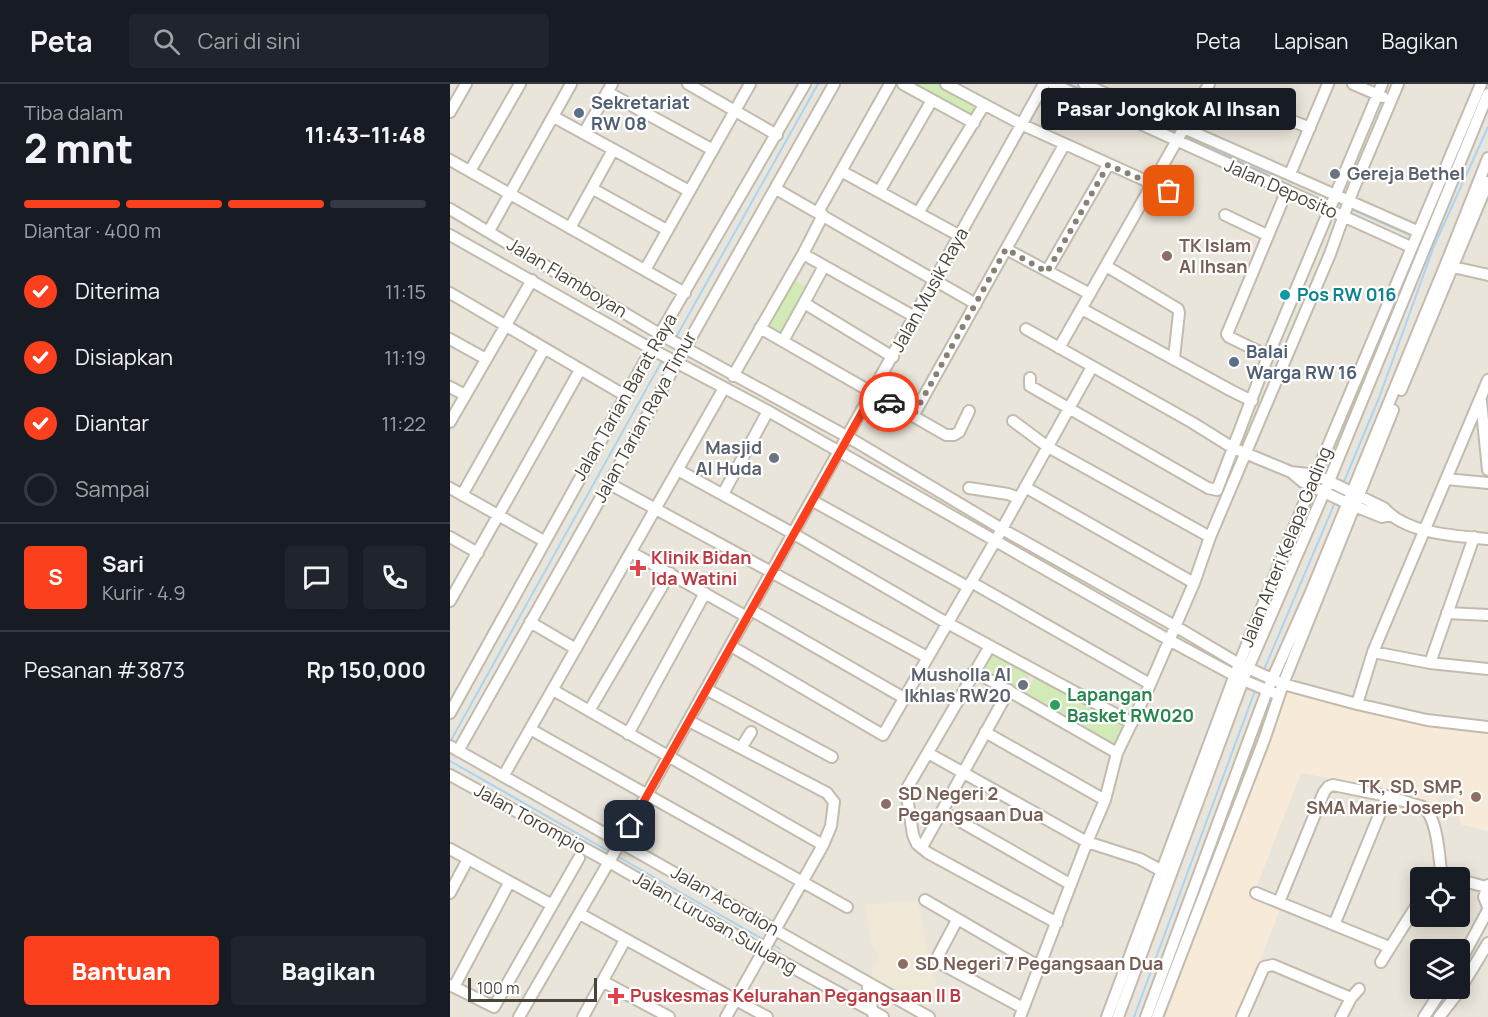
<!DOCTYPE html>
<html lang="id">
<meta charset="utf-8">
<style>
body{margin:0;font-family:Manrope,sans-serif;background:#20242c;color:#f1f3f6;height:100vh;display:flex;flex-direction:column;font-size:22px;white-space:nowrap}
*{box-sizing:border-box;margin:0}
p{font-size:20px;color:#9ea1a6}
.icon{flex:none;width:33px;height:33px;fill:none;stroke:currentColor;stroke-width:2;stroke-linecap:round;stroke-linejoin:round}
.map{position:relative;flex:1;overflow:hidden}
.panel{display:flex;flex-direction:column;background:#171b24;width:450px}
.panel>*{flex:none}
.controls{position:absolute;left:960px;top:783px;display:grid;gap:12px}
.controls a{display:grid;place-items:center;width:60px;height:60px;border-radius:6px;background:#171b24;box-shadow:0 3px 15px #0003;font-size:30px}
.scale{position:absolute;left:18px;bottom:15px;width:129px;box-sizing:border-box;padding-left:6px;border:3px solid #4b4439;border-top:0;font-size:16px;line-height:21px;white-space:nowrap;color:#4b4439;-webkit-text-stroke:4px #fff;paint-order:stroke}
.pin{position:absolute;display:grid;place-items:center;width:51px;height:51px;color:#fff;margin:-26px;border-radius:12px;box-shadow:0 3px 9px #0006}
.courier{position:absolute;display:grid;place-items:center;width:60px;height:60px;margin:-30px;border:4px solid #fc3f1d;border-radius:50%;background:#fff;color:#222;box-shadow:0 2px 8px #0007}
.bubble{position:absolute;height:42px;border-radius:6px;background:#171b24;box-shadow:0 3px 15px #0003;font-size:20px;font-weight:800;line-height:42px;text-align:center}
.headline em{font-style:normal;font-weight:800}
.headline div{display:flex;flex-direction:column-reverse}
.headline{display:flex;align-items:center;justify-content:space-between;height:102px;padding:0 24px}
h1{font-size:39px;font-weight:800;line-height:45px}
.bar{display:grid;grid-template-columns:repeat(4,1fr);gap:9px 6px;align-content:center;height:72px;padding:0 24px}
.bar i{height:8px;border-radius:4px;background:#363941}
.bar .selected{background:#fc3f1d}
.bar p{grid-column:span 4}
.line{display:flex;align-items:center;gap:15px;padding:0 24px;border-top:2px solid #363941}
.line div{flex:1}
.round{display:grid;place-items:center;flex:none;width:63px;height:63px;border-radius:6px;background:#20242c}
ol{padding:0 24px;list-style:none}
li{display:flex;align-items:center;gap:18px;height:66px}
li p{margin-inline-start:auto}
li .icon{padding:6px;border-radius:50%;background:#fc3f1d;color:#fff;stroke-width:4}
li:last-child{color:#9ea1a6}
li i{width:33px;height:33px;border:3px solid #363941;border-radius:50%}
.action{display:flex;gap:12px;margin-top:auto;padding:12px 24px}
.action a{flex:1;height:69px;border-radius:6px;background:#fc3f1d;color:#fff;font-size:24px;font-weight:800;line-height:69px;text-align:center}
.action a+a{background:#20242c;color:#f1f3f6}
header{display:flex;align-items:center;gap:36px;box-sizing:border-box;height:84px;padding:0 30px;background:#171b24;border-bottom:2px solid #363941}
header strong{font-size:28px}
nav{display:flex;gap:33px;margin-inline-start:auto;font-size:21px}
.search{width:420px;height:54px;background:#20242c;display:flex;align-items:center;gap:15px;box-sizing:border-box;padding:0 21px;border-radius:6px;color:#9ea1a6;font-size:22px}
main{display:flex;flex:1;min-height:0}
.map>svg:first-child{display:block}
.residential{fill:#eae5da;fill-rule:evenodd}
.commercial{fill:#f7ead8}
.education{fill:#efe8d6}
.green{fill:#d2eab5}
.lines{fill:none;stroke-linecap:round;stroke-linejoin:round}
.stream{stroke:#a9d4f2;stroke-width:2}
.minor-casing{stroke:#c2bbae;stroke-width:14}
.minor{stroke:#fff;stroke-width:10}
.done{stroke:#878178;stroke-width:6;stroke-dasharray:0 10.8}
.route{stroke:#fc3f1d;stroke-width:8}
.service-dot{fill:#5c6f8a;stroke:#fff;stroke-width:2}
.worship-dot{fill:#6b7280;stroke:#fff;stroke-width:2}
.education-dot{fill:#8d6e63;stroke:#fff;stroke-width:2}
.culture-dot{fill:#0f9aa8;stroke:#fff;stroke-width:2}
.health-dot{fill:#e0444e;stroke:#fff;stroke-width:2}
.leisure-dot{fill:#2e9e5b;stroke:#fff;stroke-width:2}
.labels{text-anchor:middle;stroke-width:4.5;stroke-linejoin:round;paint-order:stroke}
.service-label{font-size:18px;font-weight:bold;fill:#4e5e75;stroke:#fff;text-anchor:start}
.worship-label{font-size:18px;font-weight:bold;fill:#5b616d;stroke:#fff;text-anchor:end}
.street-label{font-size:18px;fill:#4b4439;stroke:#fff}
.education-label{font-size:18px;font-weight:bold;fill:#785e54;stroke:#fff;text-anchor:start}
.culture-label{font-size:18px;font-weight:bold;fill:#0d838f;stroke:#fff;text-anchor:start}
.health-label{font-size:18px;font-weight:bold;fill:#be3a42;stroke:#fff;text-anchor:start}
.leisure-label{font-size:18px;font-weight:bold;fill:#27864d;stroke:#fff;text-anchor:start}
</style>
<header>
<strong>Peta</strong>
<div class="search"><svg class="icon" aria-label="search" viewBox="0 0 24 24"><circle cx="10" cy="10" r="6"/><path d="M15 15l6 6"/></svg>Cari di sini</div>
<nav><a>Peta</a><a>Lapisan</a><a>Bagikan</a></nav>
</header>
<main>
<section class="panel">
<div class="headline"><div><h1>2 mnt</h1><p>Tiba dalam</p></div><em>11:43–11:48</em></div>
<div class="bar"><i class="selected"></i><i class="selected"></i><i class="selected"></i><i></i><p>Diantar · 400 m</p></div>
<ol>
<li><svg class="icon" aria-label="check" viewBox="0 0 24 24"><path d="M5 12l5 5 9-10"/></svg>Diterima<p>11:15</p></li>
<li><svg class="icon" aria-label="check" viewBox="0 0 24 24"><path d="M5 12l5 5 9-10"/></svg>Disiapkan<p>11:19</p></li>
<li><svg class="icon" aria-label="check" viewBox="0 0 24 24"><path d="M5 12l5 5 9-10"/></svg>Diantar<p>11:22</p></li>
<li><i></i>Sampai</li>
</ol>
<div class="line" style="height:108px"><b class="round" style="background:#fc3f1d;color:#fff">S</b><div><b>Sari</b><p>Kurir · 4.9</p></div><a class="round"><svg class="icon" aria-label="chat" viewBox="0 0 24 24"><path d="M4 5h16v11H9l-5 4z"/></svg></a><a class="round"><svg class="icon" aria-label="phone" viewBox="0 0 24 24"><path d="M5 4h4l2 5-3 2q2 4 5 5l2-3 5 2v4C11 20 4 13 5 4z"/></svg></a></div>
<div class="line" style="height:78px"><div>Pesanan #3873</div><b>Rp 150,000</b></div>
<div class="action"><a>Bantuan</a><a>Bagikan</a></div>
</section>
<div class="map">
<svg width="1038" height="933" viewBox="0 0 1038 933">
<rect width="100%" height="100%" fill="#f6f3ec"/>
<path class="residential" d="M0,0H1038V646L925,631L836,604L716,933H0Z
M851,688L985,719L1001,699L1011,740L1038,747V933H789L803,811ZM970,794H1010V832H970ZM970,866H1010V904H970Z"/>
<path class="commercial" d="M836,604L925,631L1038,646V747L1011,740L1001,699L985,719L851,688L803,810L831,822L789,933H716Z"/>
<path class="education" d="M468,816L482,889L489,903L477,929L419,894L429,872L420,857L415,821Z"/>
<path class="green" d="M461,0H493L530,22L523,34Z
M337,193L358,203L332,255L313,243Z
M540,566L581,588L577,595L572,592L564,604L528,586Z
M588,589L674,641L664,661L575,610Z"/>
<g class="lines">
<path class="stream" d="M619,0L729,49
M734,51L801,83L831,93L880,115
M901,125L962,152
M225,255L368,0
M893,400L929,314L984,162L1038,43
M813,588L886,416
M0,658L213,275
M0,677L160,768
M165,771L314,856
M322,860L330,865
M684,933L806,604"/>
<g class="minor-casing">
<path id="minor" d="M238,0L327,51
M453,0L524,39
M496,0L573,41L736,115
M603,0L961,163
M634,0L967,147
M903,0L933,13
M157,8L263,66
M790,16L860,44
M0,28L16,0
M104,33L239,107
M134,49L162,0
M0,76L235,209
M20,87L70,0
M391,87L510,152
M840,90L878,0
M143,105L217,146
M326,105L526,220
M429,108L482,16
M0,125L213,252L398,353L552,445L725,542L789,580L833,600L907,620L977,636L1038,643
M368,128L440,0
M468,129L534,21
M775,131L817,151
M120,144L163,66
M39,147L121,0
M0,151L207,268L318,327L719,556L793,596L829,611
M556,165L640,210
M353,170L465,233
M374,182L354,219L443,273
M656,182L728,225L729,229L724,274
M1003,183L1038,191
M195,186L300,0
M597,187L658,81
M0,209L176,312
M632,225L780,306L802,317
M310,244L496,351H504L509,348L519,327
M576,245L743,339L783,364L841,388L866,391L934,424C956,450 1006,452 1038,455
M0,255L36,275
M333,257L354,219
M609,264L759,0
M818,272L779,253L777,250L837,106
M283,292L353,170L373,131
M580,294V302L758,404L767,406L818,272L932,0
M0,303L15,311
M951,306L1038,98
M1031,317L1038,386
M463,332L614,61
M563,337L598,363L760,453
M0,338L82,196
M228,386L344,450L490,535L682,639
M841,388L853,398L897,419L932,433L940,431
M996,395L1038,399
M158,399L477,573
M575,403L744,499
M0,404L94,457
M519,404L558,410L569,414
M273,410L318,327
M12,411L94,265
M363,417L518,503
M0,453L28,469
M181,468L297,533
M521,498L700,600
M0,517L130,286
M301,526L454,614
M997,529L1038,531
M80,538L126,565
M281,562L433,651L552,445L642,283
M540,562L456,706L463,751L467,760L478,769L607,839
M923,568L980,579L1038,585
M980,579L1024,453
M524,587L667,669
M256,605L382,673
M103,606L373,761
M907,620L923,568L1038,296
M139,627L220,489
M0,629L210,250L355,0
M239,637L377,709L384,718L381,742L373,761L276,933
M80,645L397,823
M535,648L655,716
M178,650L255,509
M0,662L479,933
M291,664L301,648
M8,667L384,0
M478,669L637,758L690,775L712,787
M0,691L159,778L327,875L433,933
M54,691L274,304
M492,727L620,800
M472,763L559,606
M0,765L102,821
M1010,796L1036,803
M1038,801L1034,813L1038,823
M0,809L18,775
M806,809L939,863
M475,816L590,883
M829,818L874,708L878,703L883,701L937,712L973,723C987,732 989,771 991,787L984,794
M130,830L317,933
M507,836L488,872V878L573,924
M884,841L937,712
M931,878L970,816
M1010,878L1038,826
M154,898L219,933
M417,898L423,930
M0,901L44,923L129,774
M4,903L59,799
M69,933L171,757L594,0
M133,933L175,856
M570,933L637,758L655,716L667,669L699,603L744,499L760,453L880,170L903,106L948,0
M657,933L789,580L861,402L1031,0
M668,933L793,596L879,397L1038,10
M696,933L817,607L861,508L998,175L1038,74
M707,933L814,656L833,600L943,326
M792,933L814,883L823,881L901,914
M891,933L901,914L909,905
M974,933L993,904
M989,933L1007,910L1038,859"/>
</g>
<use href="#minor" class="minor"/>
</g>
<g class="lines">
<path class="done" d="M439,318L463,332L556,165L597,188L658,81L719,107"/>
<path class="route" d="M180,742L423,309L439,318"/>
</g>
<g class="service-dot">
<circle cx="129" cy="29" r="6"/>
<circle cx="784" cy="278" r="6"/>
</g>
<g class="worship-dot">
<circle cx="885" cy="90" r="6"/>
<circle cx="324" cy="374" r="6"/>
<circle cx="573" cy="601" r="6"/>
</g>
<g class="education-dot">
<circle cx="717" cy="172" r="6"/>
<circle cx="1026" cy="713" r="6"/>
<circle cx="436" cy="720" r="6"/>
<circle cx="453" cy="880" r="6"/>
</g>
<circle class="culture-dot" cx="835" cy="211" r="6"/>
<g class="health-dot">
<path d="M185 475h6v6h6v6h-6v6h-6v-6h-6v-6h6z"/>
<path d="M163 903h6v6h6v6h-6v6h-6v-6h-6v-6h6z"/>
</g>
<circle class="leisure-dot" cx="605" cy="621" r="6"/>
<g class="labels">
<g class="service-label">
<text x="141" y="25">Sekretariat<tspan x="141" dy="21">RW 08</tspan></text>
<text x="796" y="274">Balai<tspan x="796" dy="21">Warga RW 16</tspan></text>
</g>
<g class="worship-label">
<text x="897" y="96" text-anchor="start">Gereja Bethel</text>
<text x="312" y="370">Masjid<tspan x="312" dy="21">Al Huda</tspan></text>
<text x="561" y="597">Musholla Al<tspan x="561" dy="21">Ikhlas RW20</tspan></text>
</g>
<g class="street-label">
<text transform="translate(831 105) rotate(24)" y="6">Jalan Deposito</text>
<text transform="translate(117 194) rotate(31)" y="6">Jalan Flamboyan</text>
<text transform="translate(480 206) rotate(-61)" y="6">Jalan Musik Raya</text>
<text transform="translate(175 313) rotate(-60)" y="6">Jalan Tarian Barat Raya</text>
<text transform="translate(195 333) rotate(-61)" y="6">Jalan Tarian Raya Timur</text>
<text transform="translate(836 463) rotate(-68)" y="6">Jalan Arteri Kelapa Gading</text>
<text transform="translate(80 735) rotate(29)" y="6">Jalan Torompio</text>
<text transform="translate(275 817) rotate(30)" y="6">Jalan Acordion</text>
<text transform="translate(265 839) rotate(30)" y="6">Jalan Lurusan Suluang</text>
</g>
<g class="education-label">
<text x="729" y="168">TK Islam<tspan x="729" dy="21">Al Ihsan</tspan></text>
<text x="1014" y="709" text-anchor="end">TK, SD, SMP,<tspan x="1014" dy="21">SMA Marie Joseph</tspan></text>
<text x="448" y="716">SD Negeri 2<tspan x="448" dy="21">Pegangsaan Dua</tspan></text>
<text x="465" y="886">SD Negeri 7 Pegangsaan Dua</text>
</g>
<g class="culture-label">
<text x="847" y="217">Pos RW 016</text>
</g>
<g class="health-label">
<text x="201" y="480">Klinik Bidan<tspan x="201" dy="21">Ida Watini</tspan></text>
<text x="180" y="918">Puskesmas Kelurahan Pegangsaan II B</text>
</g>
<g class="leisure-label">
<text x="617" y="617">Lapangan<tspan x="617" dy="21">Basket RW020</tspan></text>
</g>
</g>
</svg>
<div class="controls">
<a><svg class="icon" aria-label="locate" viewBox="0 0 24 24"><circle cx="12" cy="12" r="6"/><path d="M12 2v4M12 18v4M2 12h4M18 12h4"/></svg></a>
<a><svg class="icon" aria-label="layers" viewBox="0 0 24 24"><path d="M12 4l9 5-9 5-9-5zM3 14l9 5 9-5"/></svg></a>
</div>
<div class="scale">100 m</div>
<div class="pin" style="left:719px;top:107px;background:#ea580c"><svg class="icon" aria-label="bag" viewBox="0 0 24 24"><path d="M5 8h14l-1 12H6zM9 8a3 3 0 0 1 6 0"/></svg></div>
<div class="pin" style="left:180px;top:742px;background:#1f2937"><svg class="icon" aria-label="home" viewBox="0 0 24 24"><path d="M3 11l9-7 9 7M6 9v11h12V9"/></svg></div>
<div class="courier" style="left:439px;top:318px"><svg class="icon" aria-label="car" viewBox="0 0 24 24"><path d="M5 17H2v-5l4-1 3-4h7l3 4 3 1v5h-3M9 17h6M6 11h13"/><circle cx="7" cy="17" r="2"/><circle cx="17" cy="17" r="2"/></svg></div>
<div class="bubble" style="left:591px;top:4px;width:255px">Pasar Jongkok Al Ihsan</div>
</div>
</main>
